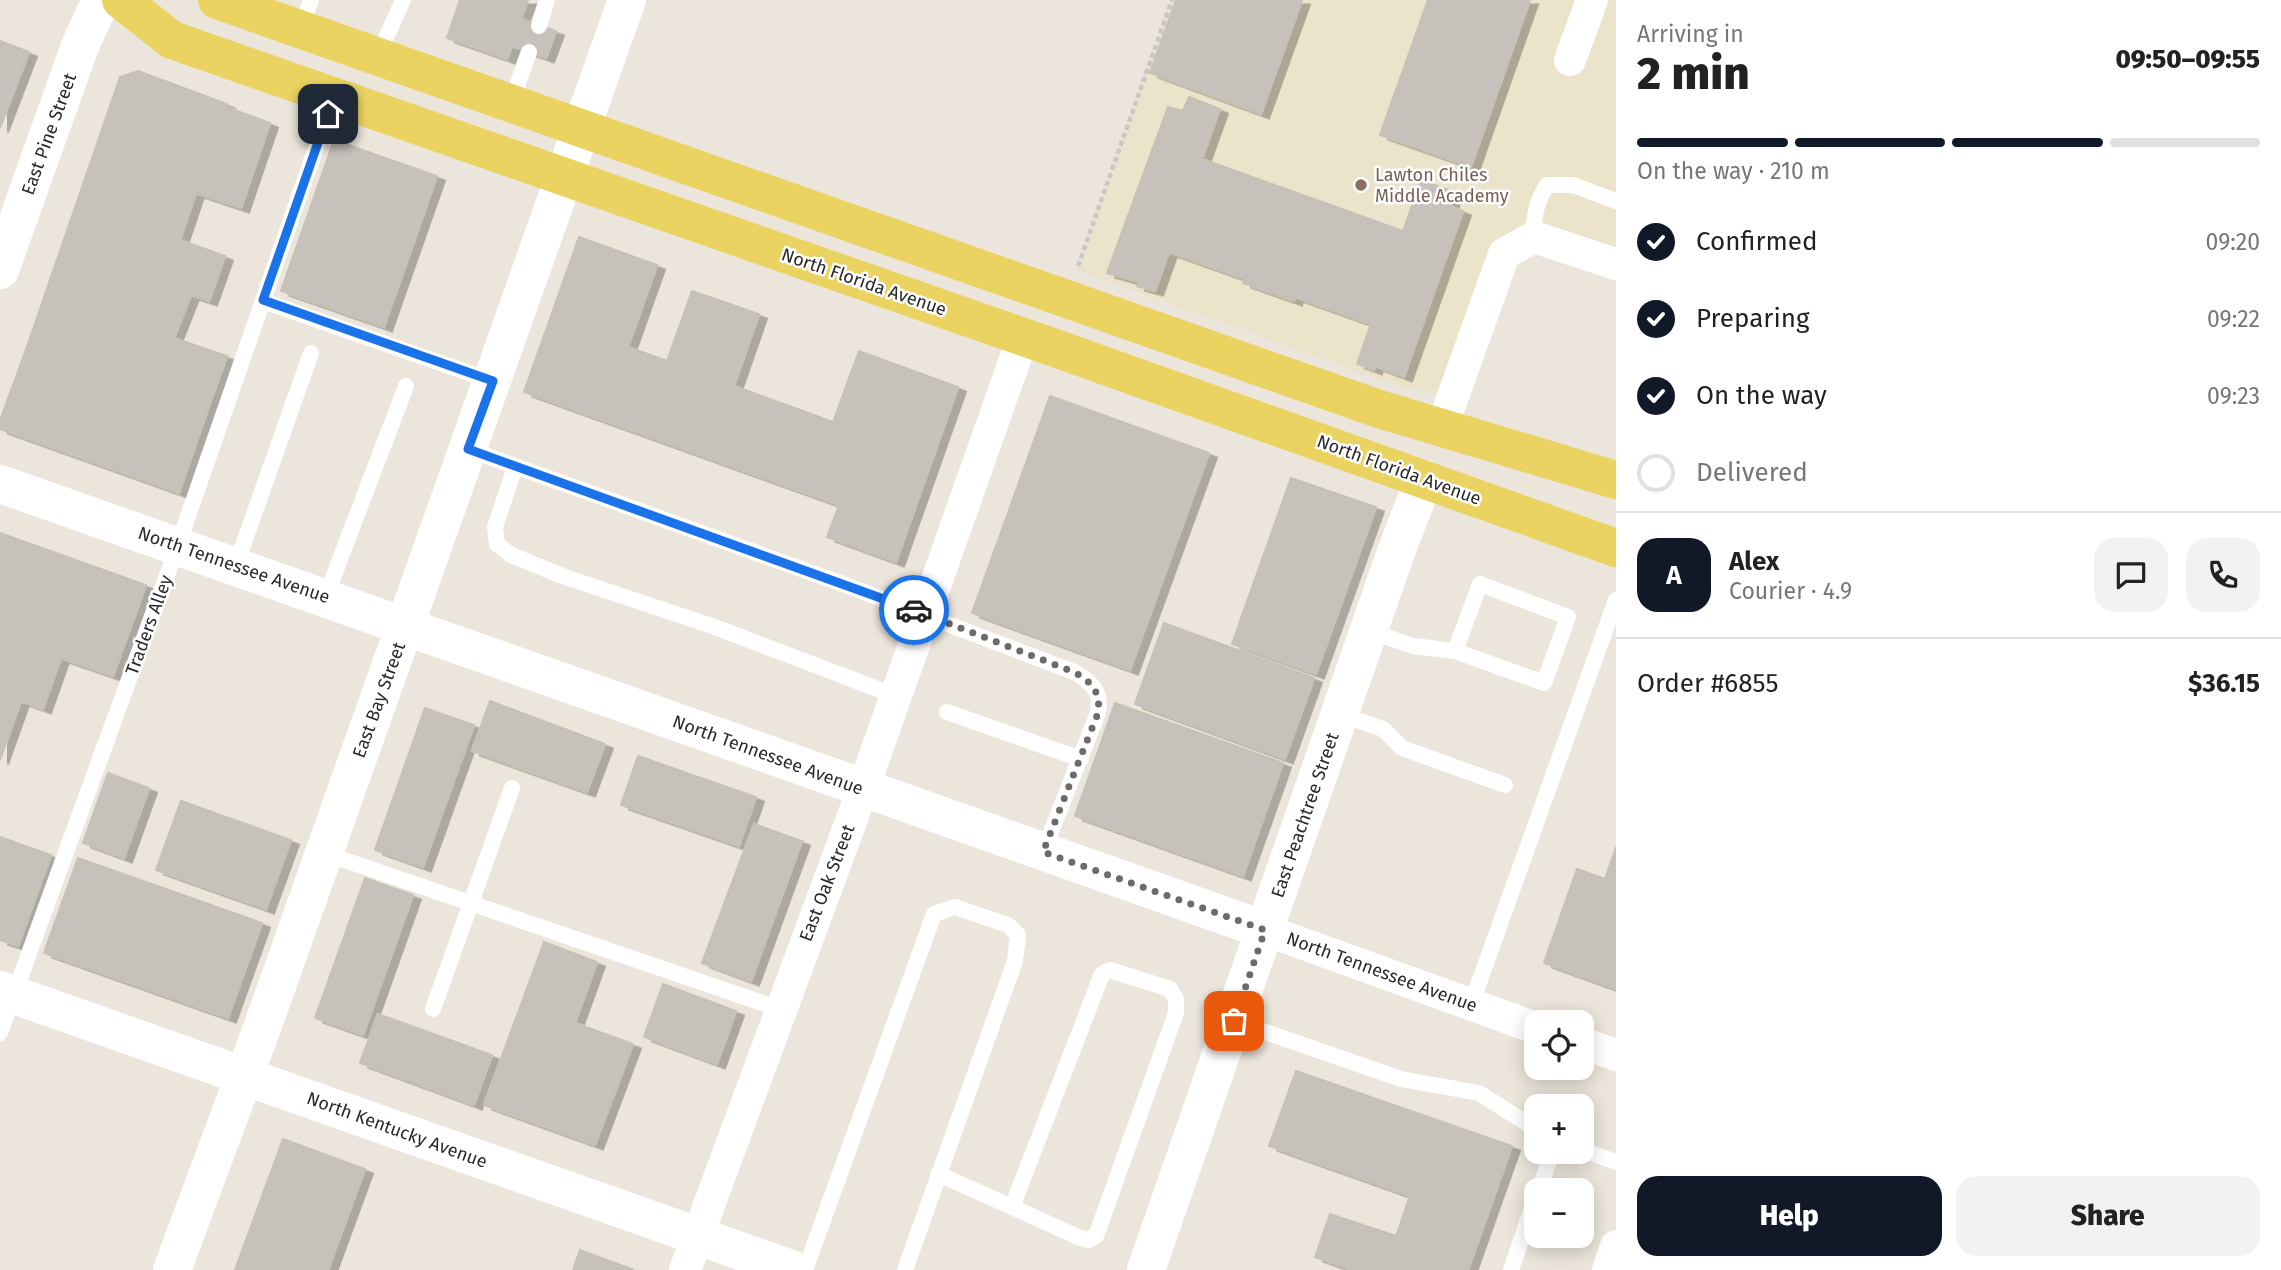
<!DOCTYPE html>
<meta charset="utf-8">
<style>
body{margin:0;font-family:"Fira Sans",sans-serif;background:#f2f2f2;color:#222;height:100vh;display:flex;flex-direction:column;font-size:26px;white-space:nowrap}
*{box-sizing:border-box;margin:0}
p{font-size:23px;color:#767676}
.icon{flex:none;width:38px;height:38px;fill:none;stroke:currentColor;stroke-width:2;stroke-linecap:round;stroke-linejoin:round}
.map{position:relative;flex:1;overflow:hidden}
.details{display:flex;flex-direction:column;background:#fff;width:665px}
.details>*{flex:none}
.fabs{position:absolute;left:1524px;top:1010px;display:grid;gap:14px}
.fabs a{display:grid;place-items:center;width:70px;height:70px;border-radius:14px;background:#fff;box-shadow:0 4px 18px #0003;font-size:35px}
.pin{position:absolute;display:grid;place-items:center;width:60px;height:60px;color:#fff;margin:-30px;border-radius:14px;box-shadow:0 4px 10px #0006}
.courier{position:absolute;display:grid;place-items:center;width:70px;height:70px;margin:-35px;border:5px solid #1a73e8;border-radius:50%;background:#fff;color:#222;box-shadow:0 2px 9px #0007}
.headline em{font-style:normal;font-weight:800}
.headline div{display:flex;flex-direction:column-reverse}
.headline{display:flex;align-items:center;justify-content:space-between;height:119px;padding:0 21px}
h1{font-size:46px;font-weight:800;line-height:52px}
.bar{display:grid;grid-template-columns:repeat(4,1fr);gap:10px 7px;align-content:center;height:84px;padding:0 21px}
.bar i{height:9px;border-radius:5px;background:#e0e0e0}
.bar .selected{background:#111827}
.bar p{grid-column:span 4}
.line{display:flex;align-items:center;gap:18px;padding:0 21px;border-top:2px solid #e0e0e0}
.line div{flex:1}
.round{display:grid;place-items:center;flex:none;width:74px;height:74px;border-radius:21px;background:#f2f2f2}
ol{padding:0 21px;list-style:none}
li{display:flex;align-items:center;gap:21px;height:77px}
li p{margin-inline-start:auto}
li .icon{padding:7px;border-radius:50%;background:#111827;color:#fff;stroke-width:4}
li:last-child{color:#767676}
li i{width:38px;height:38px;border:4px solid #e0e0e0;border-radius:50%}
.button{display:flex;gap:14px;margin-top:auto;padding:14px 21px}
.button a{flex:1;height:80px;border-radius:21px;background:#111827;color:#fff;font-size:28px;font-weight:800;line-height:80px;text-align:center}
.button a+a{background:#f2f2f2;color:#222}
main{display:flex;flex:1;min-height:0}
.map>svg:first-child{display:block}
.education{fill:#ece3cb}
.building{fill:#c6c2bb;stroke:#c6c1b5;stroke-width:2;filter:url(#shadow)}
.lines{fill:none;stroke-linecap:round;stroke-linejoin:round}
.path{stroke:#c7c7c7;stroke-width:4.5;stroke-dasharray:5 3.5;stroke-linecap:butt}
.service{stroke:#fff;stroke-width:16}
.minor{stroke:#fff;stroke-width:32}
.tertiary{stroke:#fff;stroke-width:38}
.primary{stroke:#ead361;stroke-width:38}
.done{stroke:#6d6b67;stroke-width:7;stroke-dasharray:0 12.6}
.route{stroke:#1a73e8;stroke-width:9}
.education-dot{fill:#8d6e63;stroke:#fff;stroke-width:2.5}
.labels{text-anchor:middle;stroke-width:5;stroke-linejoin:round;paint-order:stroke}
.street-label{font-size:18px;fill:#292929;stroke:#fff}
.education-label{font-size:18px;fill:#785e54;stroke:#fff;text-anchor:start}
</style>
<main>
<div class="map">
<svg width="1616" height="1270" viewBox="0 0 1616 1270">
<defs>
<filter id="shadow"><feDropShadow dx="8" dy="4.5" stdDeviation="0" flood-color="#0004"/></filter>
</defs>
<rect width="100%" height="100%" fill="#ebe5db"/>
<path class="education" d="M1170,0H1616V264L1535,237L1504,254L1453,399L1399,386L1077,270Z"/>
<path class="building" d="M460,0H528L521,19L556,31L546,58L512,46L507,59L447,38Z
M1176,0H1302L1261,114L1150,73Z
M1428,0H1530L1471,167L1380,135Z
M0,41L29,52L0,128Z
M138,71L227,104L226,107L270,123L241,208L196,193L180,240L225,256L209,301L191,295L174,338L227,356L209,406L29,341L120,77Z
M1189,97L1220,109L1202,159L1403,231L1421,180L1454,192L1450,206L1463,211L1404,377L1375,366L1374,370L1357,364L1371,324L1295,297L1294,301L1243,283L1245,279L1169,252L1155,291L1137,286L1139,282L1107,273L1168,107L1183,111Z
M334,140L437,176L384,327L281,291Z
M579,237L657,265L628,347L667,361L692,291L759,314L734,386L833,422L859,351L958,387L896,562L827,537L839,505L524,392Z
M29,341L209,406L179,493L0,429V421Z
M1050,396L1209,453L1130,670L972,613Z
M1291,478L1376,507L1316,674L1232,644Z
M0,533L146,585L113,676L61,658L43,709L21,701L0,760Z
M1164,623L1314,678L1285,759L1135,704Z
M490,701L605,744L587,792L472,751Z
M1115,703L1283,763L1243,876L1075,816Z
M425,708L474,725L423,867L375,850Z
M638,756L756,797L739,846L621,805Z
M108,773L149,788L124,858L83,843Z
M181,801L291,840L266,909L156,870Z
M754,824L802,841L751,981L702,963Z
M0,837L51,855L18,946L0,940Z
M1616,847V989L1544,963L1577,869L1605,879Z
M78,858L262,923L228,1018L44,953Z
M365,878L413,895L363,1035L315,1018Z
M544,942L597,962L575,1023L633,1044L595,1145L484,1105Z
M663,984L736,1011L717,1064L644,1037Z
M378,1014L492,1055L474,1105L360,1063Z
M1296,1071L1512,1146L1468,1270H1352L1315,1257L1330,1214L1396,1236L1410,1196L1269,1146Z
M283,1139L365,1169L328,1270H235Z
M580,1250L634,1270H573Z"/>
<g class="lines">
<path class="path" d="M1078,266L1172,0"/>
<path class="service" d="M539,26L547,0
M300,29L311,0
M378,56L403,0
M511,103L529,52
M1534,237C1533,217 1536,203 1547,185H1573L1616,201
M263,301L492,381
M468,449L840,583L1074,672C1092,682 1102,692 1098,713L1043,852
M515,467L495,527L497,544L511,555L565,577L712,626L896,696
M236,565L311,353
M326,596L406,386
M1369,631L1413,646L1455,651L1544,683L1568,617L1480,584L1455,651
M947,712L1081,759
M1340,714L1383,729L1402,748L1505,785
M324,853L780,1009
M1471,1005L1616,600
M433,1009L512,788
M1234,1021L1401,1079L1479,1093L1536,1129
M0,1033L178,545L334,96
M1582,1150L1616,1162
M938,1174L1012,1207L1102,974L1110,970L1170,989L1176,999V1013L1096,1236L1088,1240L1078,1237L1012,1207
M1539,1190L1552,1152
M805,1270L934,914L955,907L1008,925L1018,935L1015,961L905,1270
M1511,1270L1536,1196"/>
<path class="minor" d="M1570,60L1592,0
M1441,430L1504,254L1534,237L1616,264
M1265,930L1536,1028
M1582,1043L1616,1055
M685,1270L863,789L1023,337
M1608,1270L1616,1246"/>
<path class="tertiary" d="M0,270L80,46L101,0
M0,484C423,630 843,782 1265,930
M0,990L794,1270
M172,1270L262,1028L627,0
M1146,1270L1396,552L1424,479"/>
<path class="primary" d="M121,0L172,40L1052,347L1616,548
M217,0L1379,409L1616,480"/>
</g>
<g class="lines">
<path class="done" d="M914,610L1074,672C1092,682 1101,692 1098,713L1043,852L1265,930L1234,1021"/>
<path class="route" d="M328,114L263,300L493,381L468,449L914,610"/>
</g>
<circle class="education-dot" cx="1361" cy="185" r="7"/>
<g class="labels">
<g class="street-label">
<text transform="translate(49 134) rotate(-70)" y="6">East Pine Street</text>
<text transform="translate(864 282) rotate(19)" y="6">North Florida Avenue</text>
<text transform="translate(1399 470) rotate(20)" y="6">North Florida Avenue</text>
<text transform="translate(234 565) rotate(19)" y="6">North Tennessee Avenue</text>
<text transform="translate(149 625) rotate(-70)" y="6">Traders Alley</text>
<text transform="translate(379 700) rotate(-70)" y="6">East Bay Street</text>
<text transform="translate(768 755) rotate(20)" y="6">North Tennessee Avenue</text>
<text transform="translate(1305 815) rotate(-71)" y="6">East Peachtree Street</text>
<text transform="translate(827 883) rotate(-69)" y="6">East Oak Street</text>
<text transform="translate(1382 972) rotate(20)" y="6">North Tennessee Avenue</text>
<text transform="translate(397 1130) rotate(20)" y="6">North Kentucky Avenue</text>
</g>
<g class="education-label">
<text x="1375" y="181">Lawton Chiles<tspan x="1375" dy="21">Middle Academy</tspan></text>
</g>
</g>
</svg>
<div class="fabs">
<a><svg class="icon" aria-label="locate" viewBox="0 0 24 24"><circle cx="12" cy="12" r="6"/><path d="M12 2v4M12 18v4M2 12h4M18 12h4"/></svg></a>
<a>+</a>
<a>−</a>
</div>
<div class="pin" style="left:1234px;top:1021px;background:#ea580c"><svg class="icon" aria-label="bag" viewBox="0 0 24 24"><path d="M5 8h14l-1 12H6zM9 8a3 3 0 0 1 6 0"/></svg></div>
<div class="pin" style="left:328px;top:114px;background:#1f2937"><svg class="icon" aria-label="home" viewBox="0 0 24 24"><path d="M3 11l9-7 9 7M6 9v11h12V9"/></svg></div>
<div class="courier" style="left:914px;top:610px"><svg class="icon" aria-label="car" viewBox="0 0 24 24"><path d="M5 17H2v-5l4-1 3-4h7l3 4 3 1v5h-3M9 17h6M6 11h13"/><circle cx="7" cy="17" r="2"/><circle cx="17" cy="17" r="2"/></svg></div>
</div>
<section class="details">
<div class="headline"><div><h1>2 min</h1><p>Arriving in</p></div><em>09:50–09:55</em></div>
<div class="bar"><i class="selected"></i><i class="selected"></i><i class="selected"></i><i></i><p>On the way · 210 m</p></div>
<ol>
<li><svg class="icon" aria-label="check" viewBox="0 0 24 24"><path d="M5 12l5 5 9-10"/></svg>Confirmed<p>09:20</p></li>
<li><svg class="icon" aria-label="check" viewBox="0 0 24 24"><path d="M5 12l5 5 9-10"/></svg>Preparing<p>09:22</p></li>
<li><svg class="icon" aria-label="check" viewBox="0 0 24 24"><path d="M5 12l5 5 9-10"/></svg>On the way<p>09:23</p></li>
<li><i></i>Delivered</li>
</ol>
<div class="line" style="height:126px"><b class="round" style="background:#111827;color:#fff">A</b><div><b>Alex</b><p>Courier · 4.9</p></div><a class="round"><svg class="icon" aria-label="chat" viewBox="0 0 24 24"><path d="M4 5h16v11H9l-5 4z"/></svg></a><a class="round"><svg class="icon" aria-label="phone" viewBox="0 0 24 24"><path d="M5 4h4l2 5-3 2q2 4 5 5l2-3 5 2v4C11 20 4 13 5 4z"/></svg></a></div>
<div class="line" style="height:91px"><div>Order #6855</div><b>$36.15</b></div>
<div class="button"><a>Help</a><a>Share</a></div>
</section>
</main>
